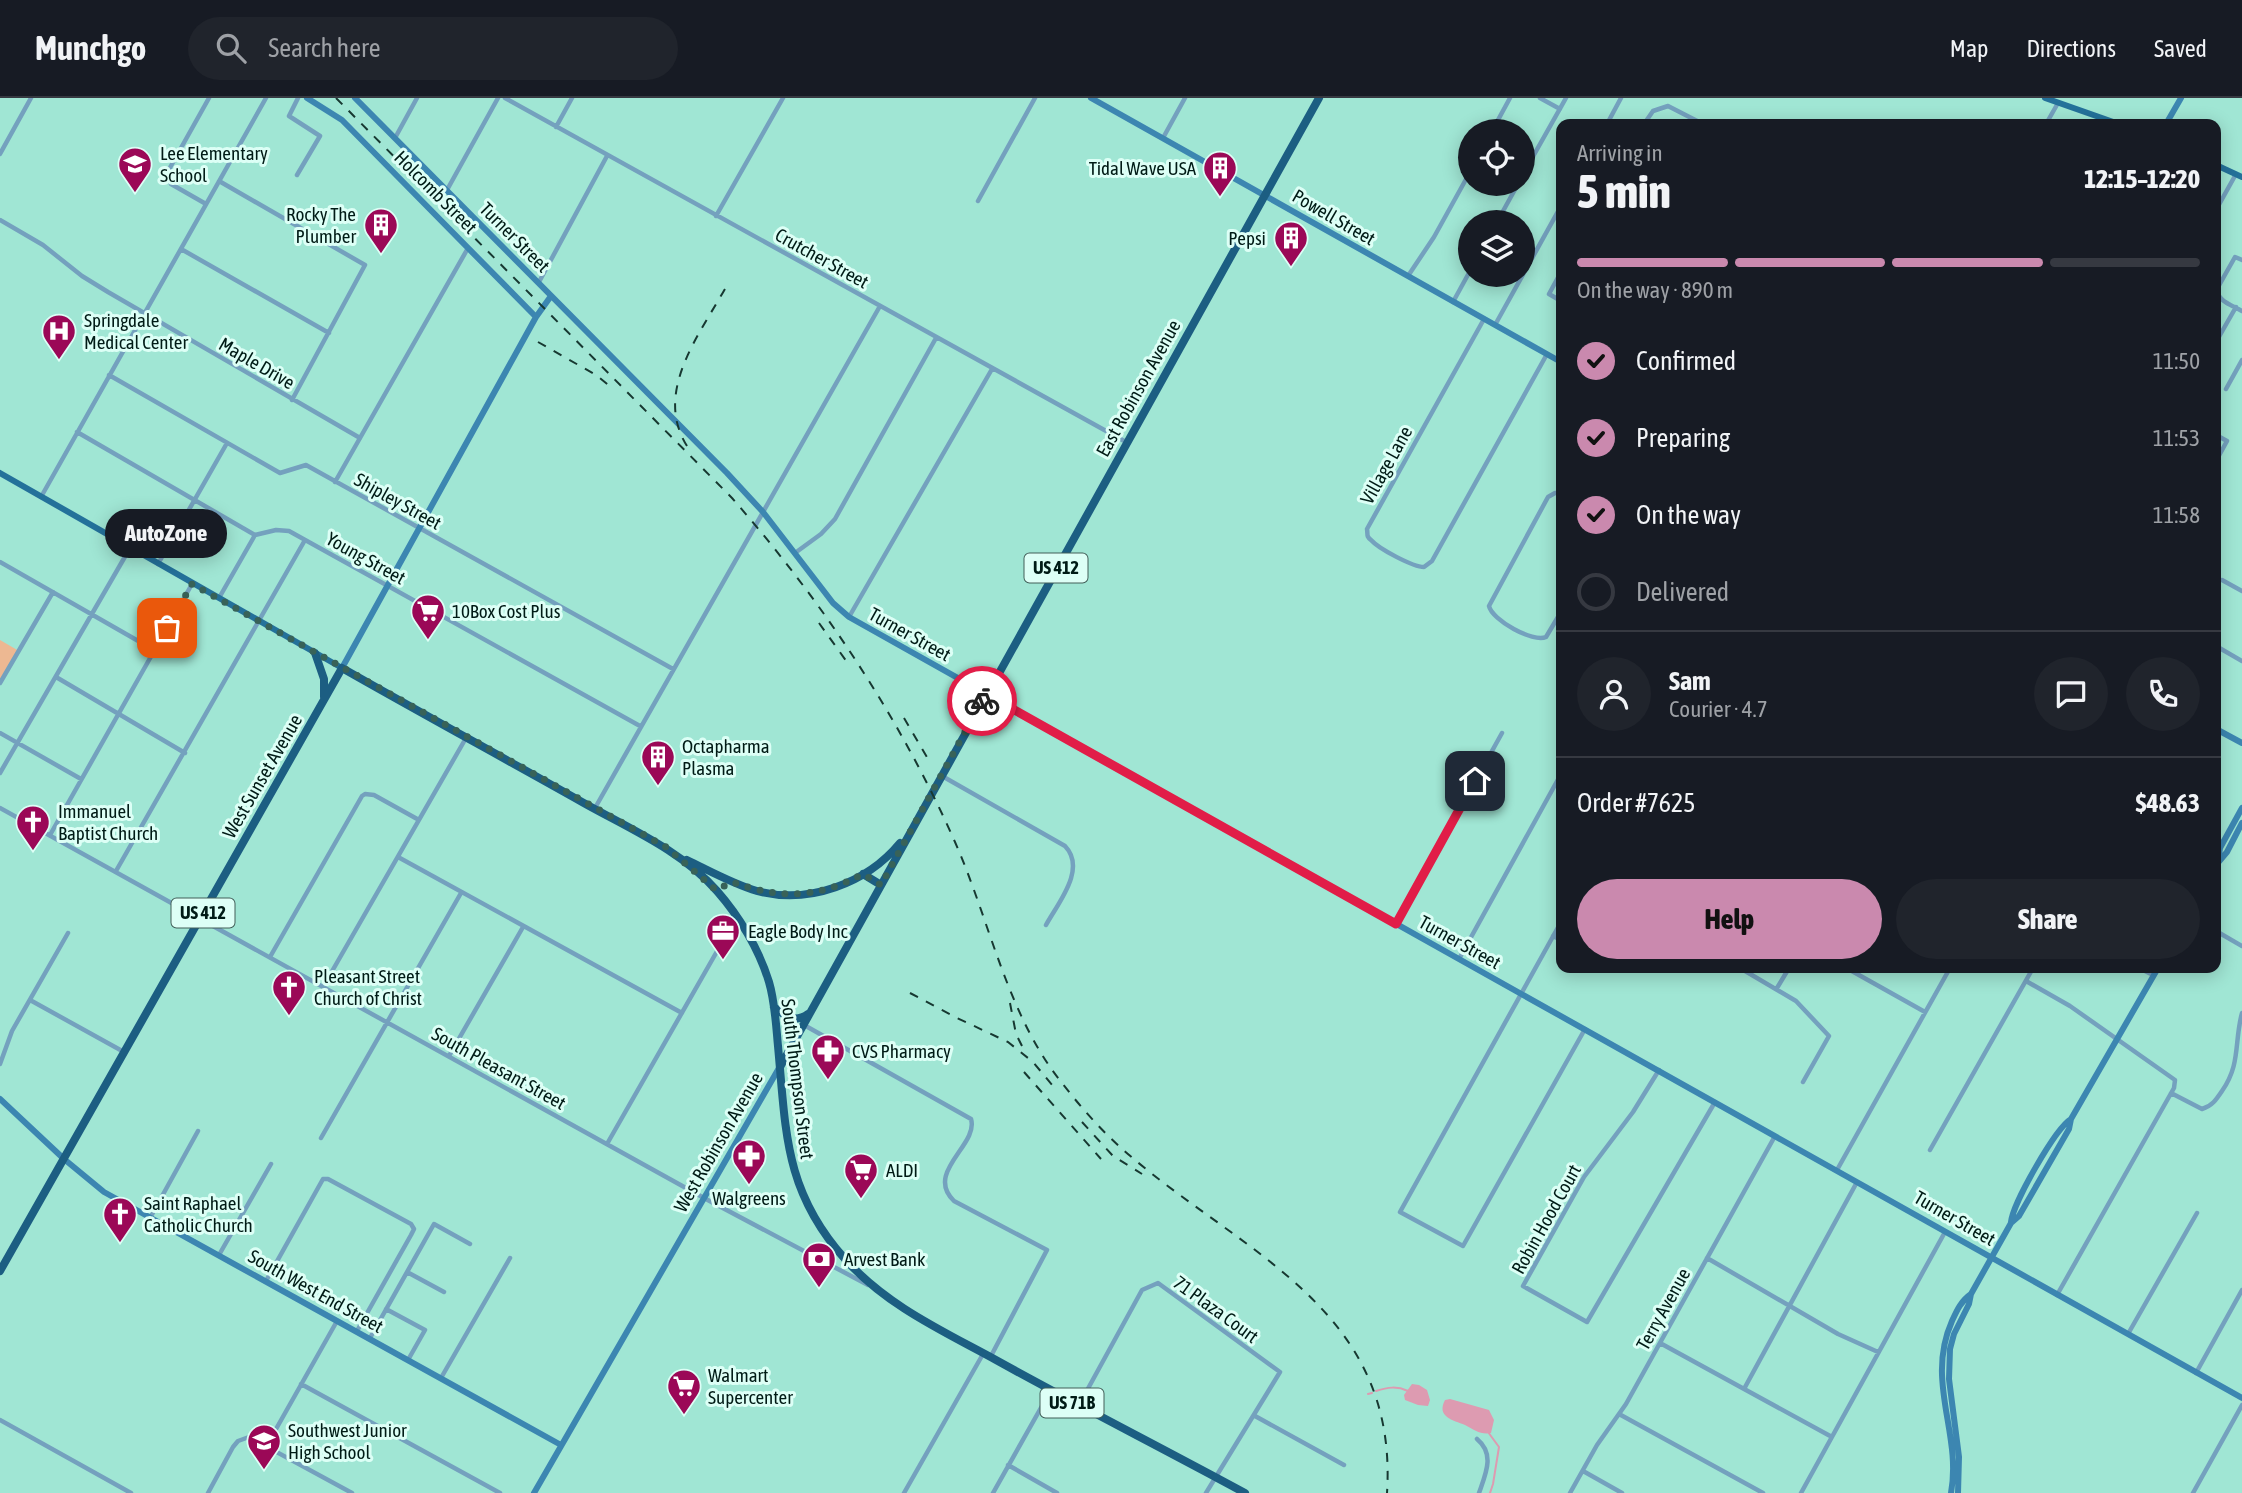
<!DOCTYPE html>
<meta charset="utf-8">
<style>
body{margin:0;font-family:"Asap Condensed",sans-serif;background:#20242c;color:#f1f3f6;height:100vh;display:flex;flex-direction:column;font-size:26px;white-space:nowrap}
*{box-sizing:border-box;margin:0}
p{font-size:23px;color:#9ea1a6}
.icon{flex:none;width:38px;height:38px;fill:none;stroke:currentColor;stroke-width:2;stroke-linecap:round;stroke-linejoin:round}
.map{position:relative;flex:1;overflow:hidden}
.sheet{position:absolute;left:1556px;top:21px;width:665px;height:854px;display:flex;flex-direction:column;background:#171b24;border-radius:14px;box-shadow:0 4px 18px #0003}
.sheet>*{flex:none}
.fabs{position:absolute;left:1458px;top:21px;display:grid;gap:14px}
.fabs a{display:grid;place-items:center;width:77px;height:77px;border-radius:50%;background:#171b24;box-shadow:0 4px 18px #0003;font-size:35px}
.pin{position:absolute;display:grid;place-items:center;width:60px;height:60px;color:#fff;margin:-30px;border-radius:14px;box-shadow:0 4px 10px #0006}
.courier{position:absolute;display:grid;place-items:center;width:70px;height:70px;margin:-35px;border:5px solid #e11d48;border-radius:50%;background:#fff;color:#222;box-shadow:0 2px 9px #0007}
.bubble{position:absolute;height:49px;border-radius:24px;background:#171b24;box-shadow:0 4px 18px #0003;font-size:23px;font-weight:800;line-height:49px;text-align:center}
.headline em{font-style:normal;font-weight:800}
.headline div{display:flex;flex-direction:column-reverse}
.headline{display:flex;align-items:center;justify-content:space-between;height:119px;padding:0 21px}
h1{font-size:46px;font-weight:800;line-height:52px}
.bar{display:grid;grid-template-columns:repeat(4,1fr);gap:10px 7px;align-content:center;height:84px;padding:0 21px}
.bar i{height:9px;border-radius:5px;background:#363941}
.bar .selected{background:#ca89ae}
.bar p{grid-column:span 4}
.line{display:flex;align-items:center;gap:18px;padding:0 21px;border-top:2px solid #363941}
.line div{flex:1}
.round{display:grid;place-items:center;flex:none;width:74px;height:74px;border-radius:37px;background:#20242c}
ol{padding:0 21px;list-style:none}
li{display:flex;align-items:center;gap:21px;height:77px}
li p{margin-inline-start:auto}
li .icon{padding:7px;border-radius:50%;background:#ca89ae;color:#111;stroke-width:4}
li:last-child{color:#9ea1a6}
li i{width:38px;height:38px;border:4px solid #363941;border-radius:50%}
.primary-button{display:flex;gap:14px;margin-top:auto;padding:14px 21px}
.primary-button a{flex:1;height:80px;border-radius:42px;background:#ca89ae;color:#111;font-size:28px;font-weight:800;line-height:80px;text-align:center}
.primary-button a+a{background:#20242c;color:#f1f3f6}
header{display:flex;align-items:center;gap:42px;box-sizing:border-box;height:98px;padding:0 35px;background:#171b24;border-bottom:2px solid #363941}
header strong{font-size:33px}
nav{display:flex;gap:38px;margin-inline-start:auto;font-size:24px}
.search{width:490px;height:63px;background:#20242c;display:flex;align-items:center;gap:18px;box-sizing:border-box;padding:0 24px;border-radius:38px;color:#9ea1a6;font-size:26px}
.map>svg:first-child{display:block}
.green{fill:#edb892}
.water{fill:#dd9bb1}
.lines{fill:none;stroke-linecap:round;stroke-linejoin:round}
.stream{stroke:#dd9bb1;stroke-width:2}
.street{stroke:#74a1be;stroke-width:4.5}
.secondary{stroke:#3c86b1;stroke-width:6}
.primary{stroke:#24719a;stroke-width:6}
.highway{stroke:#1c5e82;stroke-width:8}
.rail{stroke:#173831;stroke-width:2;stroke-dasharray:9 9;stroke-linecap:butt}
.done{stroke:#386258;stroke-width:7;stroke-dasharray:0 12.6}
.route{stroke:#e11d48;stroke-width:9}
.labels{text-anchor:middle;stroke-width:6;stroke-linejoin:round;paint-order:stroke}
.shield{fill:#ddfff6;stroke:#425f59;stroke-width:2}
.shield-label{font-size:18px;font-weight:bold;fill:#001b16}
.poi-label{font-size:19px;fill:#001b16;stroke:#ddfff6;text-anchor:start}
.street-label{font-size:19px;fill:#001b16;stroke:#ddfff6}
</style>
<header>
<strong>Munchgo</strong>
<div class="search"><svg class="icon" aria-label="search" viewBox="0 0 24 24"><circle cx="10" cy="10" r="6"/><path d="M15 15l6 6"/></svg>Search here</div>
<nav><a>Map</a><a>Directions</a><a>Saved</a></nav>
</header>
<div class="map">
<svg width="2242" height="1395" viewBox="0 0 2242 1395">
<rect width="100%" height="100%" fill="#a0e6d4"/>
<path class="green" d="M0,542L19,553L0,585Z"/>
<path class="water" d="M1412,1286L1419,1287L1427,1292L1430,1302L1428,1308L1418,1307L1405,1302L1404,1297Z
M1450,1301L1489,1312L1494,1322L1491,1335C1481,1337 1474,1332 1465,1327C1453,1322 1436,1319 1445,1302Z"/>
<g class="lines">
<path class="stream" d="M1376,1293C1388,1289 1397,1288 1408,1293
M1368,1296L1372,1295
M1488,1334L1499,1349L1493,1386L1490,1395"/>
<path class="street" d="M505,0L1126,344
M1540,0L1560,11
M1607,26L1621,0
M1644,26L1653,13L1668,8L1703,26
M2046,26L2058,5
M556,29L572,0
M1492,33L1510,0
M395,40L417,0
M1163,40L1185,0
M0,56L31,0
M297,77L320,38L289,18L298,0
M1522,78L1566,0
M219,83L365,167L292,302
M447,92L498,0
M978,103L1035,0
M206,106L171,86L167,75L209,0
M2216,112L2236,76
M716,118L783,0
M0,122L43,147L82,178L108,194L360,340
M1497,124L1518,86
M181,151L329,235
M2242,162L2235,159L2217,191C2217,203 2232,207 2242,213
M1561,174L1549,196L1561,203
M1408,178L1434,139L1470,74
M539,184L607,58
M1453,204L1470,173
M1484,221L1367,431C1368,437 1366,438 1371,442C1379,451 1413,469 1424,469L1432,463L1547,256
M1495,227L1561,108
M2216,244L2236,209
M109,277L280,375L306,367L673,571
M2226,291L2242,262
M77,334L255,437L276,432L289,433L640,628
M2216,337L2227,343L2216,363
M335,384L468,150
M1561,395H1555L1548,399L1489,508C1492,522 1533,545 1546,539L1561,514
M41,399L266,0
M795,455L821,436L835,421L936,240
M0,464L154,552
M158,466L227,345
M2222,482L2242,493
M219,500L255,437
M849,519L992,271
M2216,548L2242,563
M56,579L185,655
M0,585L53,494
M0,635L81,681
M0,675L130,450
M942,678L1065,748C1087,771 1058,805 1046,827
M0,710L704,1100L868,1187
M595,710L880,208
M50,737L192,486
M398,759L682,915
M116,773L305,442
M1561,824L1400,1114L1463,1148L1585,931
M1396,826L1502,635
M2216,833L2242,848
M1553,838L1561,842
M270,859L362,698L365,696L374,697L419,722
M1459,861L1561,676
M1740,870L1796,903L1829,938L1803,984
M2139,870L2153,877
M1850,872L1925,914
M2026,883L2070,908L2175,982L2174,990L2057,1197
M323,889L466,640
M1777,890L1789,870
M30,902L124,954
M804,927L971,1021C979,1047 924,1074 954,1103L1047,1152L991,1258
M449,958L523,829
M0,966L12,933L68,835
M1659,972L1633,1014L1584,1079L1523,1188L1587,1224L1715,1004
M2171,995L2202,1011C2212,1008 2216,1002 2222,993C2241,966 2234,944 2242,915
M321,1040L461,795
M607,1046L736,820
M1930,1052L2033,870
M1837,1072L1950,870
M150,1120L198,1033
M219,1157L271,1066
M1707,1160L1838,1236L1878,1254
M407,1174L444,1194
M266,1183L323,1081H328L411,1126L414,1131L411,1137L357,1233
M386,1211L425,1232L408,1262
M2128,1236L2197,1115
M370,1240L434,1126L470,1146
M1660,1245L1832,1339
M2196,1275L2242,1192
M441,1280L510,1160
M301,1286L500,1395
M1744,1291L1857,1084
M1079,1307L1142,1192L1158,1185L1280,1274L1206,1395
M1619,1316L1763,1395
M1255,1318L1344,1367
M0,1322L131,1395
M1477,1341C1495,1356 1486,1375 1479,1395
M267,1347L337,1223
M1008,1367L1057,1395
M1583,1373L1622,1395
M208,1395L233,1349L238,1343L249,1339L352,1395
M904,1395L983,1256
M993,1395L1051,1292
M1570,1395L1597,1347L1626,1306L1775,1038
M1801,1395L1945,1134
M2193,1395L2242,1307"/>
<path class="secondary" d="M307,0L342,22L536,219
M355,0L727,375L763,414L833,505L849,519L2242,1300
M1091,0L1561,264
M2166,26L2181,0
M342,570L536,219L551,198
M2216,631L2242,645
M2218,763L2220,750L2242,710
M2216,767L2227,754L2242,725
M0,1001L64,1061L104,1094L561,1347
M2011,1124C2013,1105 2055,1031 2071,1021
M534,1395L779,970
M1951,1395C1962,1335 1925,1284 1952,1223C1957,1212 1961,1203 1971,1196
M1958,1395L1959,1359L1949,1281L1950,1251L1954,1236L1969,1206L1971,1196L2011,1125L2019,1118L2069,1031L2071,1021L2158,870"/>
<path class="primary" d="M2045,0L2119,26
M2216,67L2242,79
M0,375L342,570"/>
<path class="highway" d="M315,555L324,581V599
M687,762C710,773 733,786 757,793C809,807 867,785 900,745
M863,776L881,787
M774,909C785,918 794,926 808,916
M780,969L1319,0
M0,1173L342,570C421,615 502,659 582,704C628,730 681,752 717,793C739,818 759,851 769,884C775,904 776,927 778,948C786,1033 784,1093 845,1161C887,1208 943,1233 996,1262C1079,1308 1162,1350 1245,1395"/>
<path class="rail" d="M336,0L732,400C823,504 899,618 955,744C990,823 1007,917 1062,985C1079,1007 1099,1030 1120,1049C1237,1154 1399,1207 1387,1395
M538,244L596,277L611,289
M687,348C653,294 700,236 726,189
M819,525L847,564
M904,620L928,661
M910,895L955,919L1008,944L1033,964L1053,988
M1010,905L1016,936L1025,954
M1024,974L1101,1061
M1082,1024L1113,1058L1142,1076"/>
</g>
<g class="lines">
<path class="done" d="M167,530L192,486L666,749L716,792L732,784C781,801 816,801 863,776L881,787L982,603"/>
<path class="route" d="M982,603L986,596L1396,826L1475,683"/>
</g>
<defs>
<g id="school-pin" transform="scale(1.75)"><path d="M0 17L-7.5 6A9.5 9.5 0 1 1 7.5 6Z" fill="#9b0857" stroke="#ddfff6"/><path d="M0-5L7-2L0 1L-7-2ZM-4 1L0 2.5L4 1V4Q0 6-4 4Z" fill="#fff"/></g>
<g id="building-pin" transform="scale(1.75)"><path d="M0 17L-7.5 6A9.5 9.5 0 1 1 7.5 6Z" fill="#9b0857" stroke="#ddfff6"/><path d="M-4-6H4V6H1V3H-1V6H-4ZM-2.5-4.3h1.7v1.8h-1.7ZM.8-4.3h1.7v1.8H.8ZM-2.5-1h1.7V.8h-1.7ZM.8-1h1.7V.8H.8Z" fill="#fff"/></g>
<g id="hospital-pin" transform="scale(1.75)"><path d="M0 17L-7.5 6A9.5 9.5 0 1 1 7.5 6Z" fill="#9b0857" stroke="#ddfff6"/><path d="M-5-5h3v3.5h4V-5h3V5h-3V1.5h-4V5h-3Z" fill="#fff"/></g>
<g id="supermarket-pin" transform="scale(1.75)"><path d="M0 17L-7.5 6A9.5 9.5 0 1 1 7.5 6Z" fill="#9b0857" stroke="#ddfff6"/><path d="M-6-5.5h2.5l.6 2H6L4.5 2H-2.5L-4.4-4H-6ZM-1.5 3.2a1.3 1.3 0 1 0 .1 0ZM3 3.2a1.3 1.3 0 1 0 .1 0Z" fill="#fff"/></g>
<g id="church-pin" transform="scale(1.75)"><path d="M0 17L-7.5 6A9.5 9.5 0 1 1 7.5 6Z" fill="#9b0857" stroke="#ddfff6"/><path d="M-1.2-6h2.4v3.5h3.3v2.4h-3.3V6h-2.4V-.1h-3.3v-2.4h3.3Z" fill="#fff"/></g>
<g id="office-pin" transform="scale(1.75)"><path d="M0 17L-7.5 6A9.5 9.5 0 1 1 7.5 6Z" fill="#9b0857" stroke="#ddfff6"/><path d="M-6-3h4V-5.5h4V-3h4V5H-6ZM-1-4.5V-3h2v-1.5ZM-6 0V1H6V0Z" fill="#fff"/></g>
<g id="pharmacy-pin" transform="scale(1.75)"><path d="M0 17L-7.5 6A9.5 9.5 0 1 1 7.5 6Z" fill="#9b0857" stroke="#ddfff6"/><path d="M-2-6h4v4h4v4h-4v4h-4v-4h-4v-4h4Z" fill="#fff"/></g>
<g id="bank-pin" transform="scale(1.75)"><path d="M0 17L-7.5 6A9.5 9.5 0 1 1 7.5 6Z" fill="#9b0857" stroke="#ddfff6"/><path d="M-6-4H6V4H-6ZM0-2.3a2.3 2.3 0 1 0 0 4.6a2.3 2.3 0 1 0 0-4.6Z" fill="#fff"/></g>
</defs>
<g fill-rule="evenodd">
<use href="#school-pin" x="135" y="66"/>
<use href="#building-pin" x="1220" y="70"/>
<use href="#building-pin" x="381" y="127"/>
<use href="#building-pin" x="1291" y="140"/>
<use href="#hospital-pin" x="59" y="233"/>
<use href="#supermarket-pin" x="428" y="513"/>
<use href="#building-pin" x="658" y="659"/>
<use href="#church-pin" x="33" y="724"/>
<use href="#office-pin" x="723" y="833"/>
<use href="#church-pin" x="289" y="889"/>
<use href="#pharmacy-pin" x="828" y="953"/>
<use href="#pharmacy-pin" x="749" y="1058"/>
<use href="#supermarket-pin" x="861" y="1072"/>
<use href="#church-pin" x="120" y="1116"/>
<use href="#bank-pin" x="819" y="1161"/>
<use href="#supermarket-pin" x="684" y="1288"/>
<use href="#school-pin" x="264" y="1343"/>
</g>
<g class="labels">
<g class="shield">
<rect x="1024.5" y="455.5" width="63" height="29" rx="5"/>
<rect x="171.5" y="800.5" width="63" height="29" rx="5"/>
<rect x="1040.5" y="1290.5" width="63" height="29" rx="5"/>
</g>
<g class="shield-label">
<text x="1056" y="476">US 412</text>
<text x="203" y="821">US 412</text>
<text x="1072" y="1311">US 71B</text>
</g>
<g class="poi-label">
<text x="160" y="62">Lee Elementary<tspan x="160" dy="22">School</tspan></text>
<text x="1196" y="77" text-anchor="end">Tidal Wave USA</text>
<text x="356" y="123" text-anchor="end">Rocky The<tspan x="356" dy="22">Plumber</tspan></text>
<text x="1266" y="147" text-anchor="end">Pepsi</text>
<text x="84" y="229">Springdale<tspan x="84" dy="22">Medical Center</tspan></text>
<text x="452" y="520">10Box Cost Plus</text>
<text x="682" y="655">Octapharma<tspan x="682" dy="22">Plasma</tspan></text>
<text x="58" y="720">Immanuel<tspan x="58" dy="22">Baptist Church</tspan></text>
<text x="748" y="840">Eagle Body Inc</text>
<text x="314" y="885">Pleasant Street<tspan x="314" dy="22">Church of Christ</tspan></text>
<text x="852" y="960">CVS Pharmacy</text>
<text x="886" y="1079">ALDI</text>
<text x="749" y="1107" text-anchor="middle">Walgreens</text>
<text x="144" y="1112">Saint Raphael<tspan x="144" dy="22">Catholic Church</tspan></text>
<text x="844" y="1168">Arvest Bank</text>
<text x="708" y="1284">Walmart<tspan x="708" dy="22">Supercenter</tspan></text>
<text x="288" y="1339">Southwest Junior<tspan x="288" dy="22">High School</tspan></text>
</g>
<g class="street-label">
<text transform="translate(436 94) rotate(45)" y="7">Holcomb Street</text>
<text transform="translate(1334 119) rotate(30)" y="7">Powell Street</text>
<text transform="translate(515 139) rotate(45)" y="7">Turner Street</text>
<text transform="translate(822 160) rotate(29)" y="7">Crutcher Street</text>
<text transform="translate(257 265) rotate(30)" y="7">Maple Drive</text>
<text transform="translate(1138 290) rotate(-61)" y="7">East Robinson Avenue</text>
<text transform="translate(1386 367) rotate(-61)" y="7">Village Lane</text>
<text transform="translate(398 403) rotate(29)" y="7">Shipley Street</text>
<text transform="translate(366 460) rotate(29)" y="7">Young Street</text>
<text transform="translate(910 536) rotate(29)" y="7">Turner Street</text>
<text transform="translate(262 678) rotate(-60)" y="7">West Sunset Avenue</text>
<text transform="translate(1460 844) rotate(29)" y="7">Turner Street</text>
<text transform="translate(499 970) rotate(29)" y="7">South Pleasant Street</text>
<text transform="translate(798 981) rotate(83)" y="7">South Thompson Street</text>
<text transform="translate(718 1044) rotate(-60)" y="7">West Robinson Avenue</text>
<text transform="translate(1955 1120) rotate(30)" y="7">Turner Street</text>
<text transform="translate(1546 1121) rotate(-61)" y="7">Robin Hood Court</text>
<text transform="translate(316 1193) rotate(29)" y="7">South West End Street</text>
<text transform="translate(1216 1211) rotate(36)" y="7">71 Plaza Court</text>
<text transform="translate(1663 1211) rotate(-61)" y="7">Terry Avenue</text>
</g>
</g>
</svg>
<div class="fabs">
<a><svg class="icon" aria-label="locate" viewBox="0 0 24 24"><circle cx="12" cy="12" r="6"/><path d="M12 2v4M12 18v4M2 12h4M18 12h4"/></svg></a>
<a><svg class="icon" aria-label="layers" viewBox="0 0 24 24"><path d="M12 4l9 5-9 5-9-5zM3 14l9 5 9-5"/></svg></a>
</div>
<div class="pin" style="left:167px;top:530px;background:#ea580c"><svg class="icon" aria-label="bag" viewBox="0 0 24 24"><path d="M5 8h14l-1 12H6zM9 8a3 3 0 0 1 6 0"/></svg></div>
<div class="pin" style="left:1475px;top:683px;background:#1f2937"><svg class="icon" aria-label="home" viewBox="0 0 24 24"><path d="M3 11l9-7 9 7M6 9v11h12V9"/></svg></div>
<div class="courier" style="left:982px;top:603px"><svg class="icon" aria-label="bike" viewBox="0 0 24 24"><circle cx="6" cy="16" r="4"/><circle cx="18" cy="16" r="4"/><path d="M6 16l4-8h5l3 8M10 8l3 8H6M13 5h3"/></svg></div>
<div class="bubble" style="left:105px;top:411px;width:122px">AutoZone</div>
<section class="sheet">
<div class="headline"><div><h1>5 min</h1><p>Arriving in</p></div><em>12:15–12:20</em></div>
<div class="bar"><i class="selected"></i><i class="selected"></i><i class="selected"></i><i></i><p>On the way · 890 m</p></div>
<ol>
<li><svg class="icon" aria-label="check" viewBox="0 0 24 24"><path d="M5 12l5 5 9-10"/></svg>Confirmed<p>11:50</p></li>
<li><svg class="icon" aria-label="check" viewBox="0 0 24 24"><path d="M5 12l5 5 9-10"/></svg>Preparing<p>11:53</p></li>
<li><svg class="icon" aria-label="check" viewBox="0 0 24 24"><path d="M5 12l5 5 9-10"/></svg>On the way<p>11:58</p></li>
<li><i></i>Delivered</li>
</ol>
<div class="line" style="height:126px"><a class="round"><svg class="icon" aria-label="person" viewBox="0 0 24 24"><circle cx="12" cy="8" r="4"/><path d="M4 21q1-7 8-7t8 7"/></svg></a><div><b>Sam</b><p>Courier · 4.7</p></div><a class="round"><svg class="icon" aria-label="chat" viewBox="0 0 24 24"><path d="M4 5h16v11H9l-5 4z"/></svg></a><a class="round"><svg class="icon" aria-label="phone" viewBox="0 0 24 24"><path d="M5 4h4l2 5-3 2q2 4 5 5l2-3 5 2v4C11 20 4 13 5 4z"/></svg></a></div>
<div class="line" style="height:91px"><div>Order #7625</div><b>$48.63</b></div>
<div class="primary-button"><a>Help</a><a>Share</a></div>
</section>
</div>
